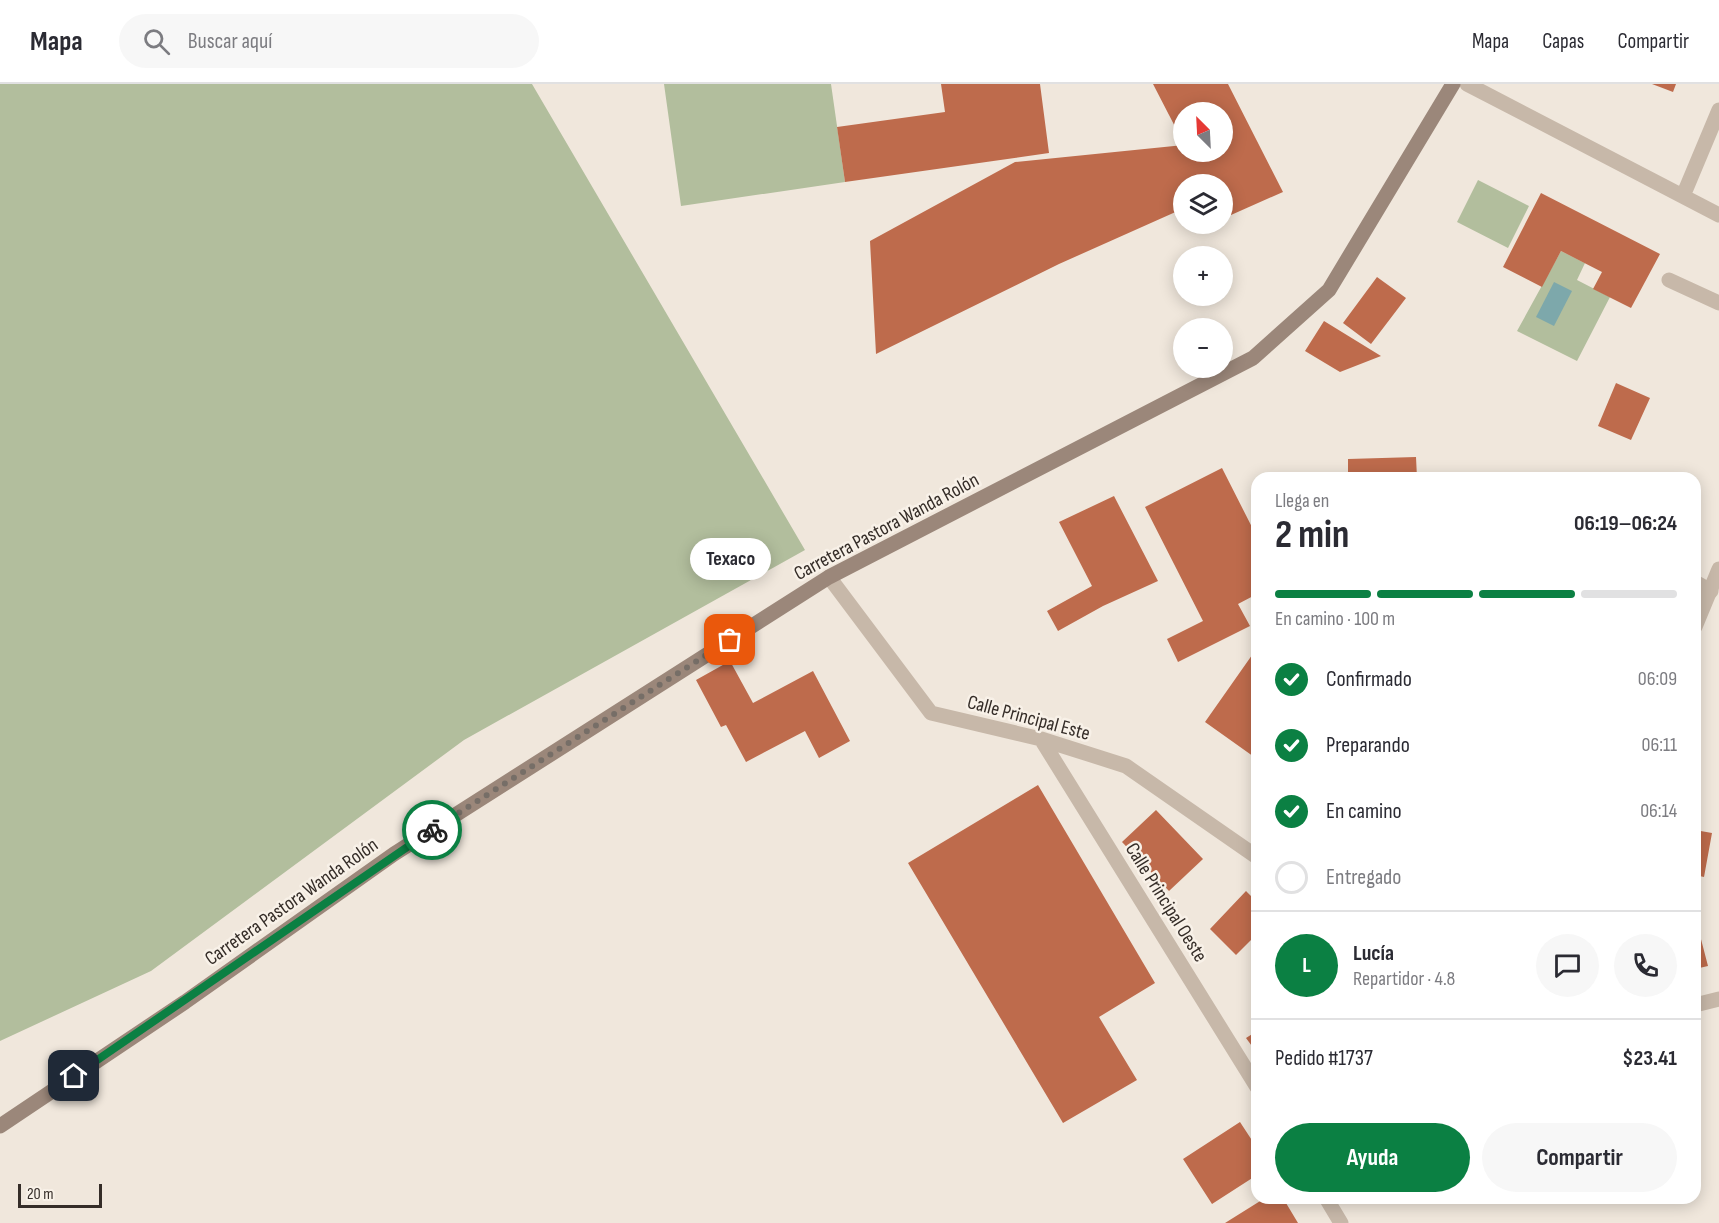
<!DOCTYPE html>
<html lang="es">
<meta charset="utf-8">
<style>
body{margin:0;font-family:"Sofia Sans Condensed",sans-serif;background:#f7f7f7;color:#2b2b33;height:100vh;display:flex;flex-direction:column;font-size:22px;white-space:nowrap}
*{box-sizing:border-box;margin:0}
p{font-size:20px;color:#7c7c81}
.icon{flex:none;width:33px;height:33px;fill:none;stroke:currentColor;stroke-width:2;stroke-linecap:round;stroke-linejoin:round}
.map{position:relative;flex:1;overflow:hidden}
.drawer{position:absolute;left:1251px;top:388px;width:450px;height:732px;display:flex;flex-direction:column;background:#fff;border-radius:18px;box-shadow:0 3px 15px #0003}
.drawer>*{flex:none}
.needle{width:39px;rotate:336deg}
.tools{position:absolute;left:1173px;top:18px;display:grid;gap:12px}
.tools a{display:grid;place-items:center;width:60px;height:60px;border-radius:50%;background:#fff;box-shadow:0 3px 15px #0003;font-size:30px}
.scale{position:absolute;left:18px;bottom:15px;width:84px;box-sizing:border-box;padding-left:6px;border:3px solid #352d28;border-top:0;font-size:16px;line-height:21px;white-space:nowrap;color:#352d28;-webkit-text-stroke:4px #f8f1e8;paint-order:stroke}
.pin{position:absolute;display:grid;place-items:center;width:51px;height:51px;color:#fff;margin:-26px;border-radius:12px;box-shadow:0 3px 9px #0006}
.courier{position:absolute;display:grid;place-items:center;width:60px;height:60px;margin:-30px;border:4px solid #0b8043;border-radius:50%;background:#fff;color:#222;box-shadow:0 2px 8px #0007}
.bubble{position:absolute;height:42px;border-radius:21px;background:#fff;box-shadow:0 3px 15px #0003;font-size:20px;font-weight:700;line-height:42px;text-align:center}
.head em{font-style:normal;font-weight:700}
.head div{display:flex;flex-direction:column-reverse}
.head{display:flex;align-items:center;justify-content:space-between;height:102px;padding:0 24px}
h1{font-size:39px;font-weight:700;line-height:45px}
.bar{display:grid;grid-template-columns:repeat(4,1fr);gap:9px 6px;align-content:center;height:72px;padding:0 24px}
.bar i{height:8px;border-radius:4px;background:#e1e1e2}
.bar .selected{background:#0b8043}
.bar p{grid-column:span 4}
.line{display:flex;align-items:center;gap:15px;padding:0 24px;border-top:2px solid #e1e1e2}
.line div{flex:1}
.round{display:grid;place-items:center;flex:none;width:63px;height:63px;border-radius:32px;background:#f7f7f7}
ol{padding:0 24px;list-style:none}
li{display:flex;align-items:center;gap:18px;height:66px}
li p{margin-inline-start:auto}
li .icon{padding:6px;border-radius:50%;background:#0b8043;color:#fff;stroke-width:4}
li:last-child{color:#7c7c81}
li i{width:33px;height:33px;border:3px solid #e1e1e2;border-radius:50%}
.cta{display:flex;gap:12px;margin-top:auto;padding:12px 24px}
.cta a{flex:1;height:69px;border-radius:36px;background:#0b8043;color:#fff;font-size:24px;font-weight:700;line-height:69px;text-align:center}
.cta a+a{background:#f7f7f7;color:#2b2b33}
header{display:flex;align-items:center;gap:36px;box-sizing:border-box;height:84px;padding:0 30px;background:#fff;border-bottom:2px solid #e1e1e2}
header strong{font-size:28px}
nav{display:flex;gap:33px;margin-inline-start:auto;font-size:21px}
.search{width:420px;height:54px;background:#f7f7f7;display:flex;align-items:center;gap:15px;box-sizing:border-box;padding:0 21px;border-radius:33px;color:#7c7c81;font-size:22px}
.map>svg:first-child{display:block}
.green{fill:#b2be9d}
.water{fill:#7da8ab}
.building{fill:#be6b4c}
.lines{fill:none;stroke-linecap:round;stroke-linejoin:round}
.lane{stroke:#c7b8a9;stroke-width:15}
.street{stroke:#c7b8a9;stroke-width:15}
.secondary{stroke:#9b877a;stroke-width:15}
.done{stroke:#766e67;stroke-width:6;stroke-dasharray:0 10.8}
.route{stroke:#0b8043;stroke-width:8}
.labels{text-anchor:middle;stroke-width:5;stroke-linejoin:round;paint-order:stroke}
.street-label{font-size:20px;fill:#352d28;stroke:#f8f1e8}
</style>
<header>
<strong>Mapa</strong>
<div class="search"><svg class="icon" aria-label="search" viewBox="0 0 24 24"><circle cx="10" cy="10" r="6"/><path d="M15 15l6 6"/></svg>Buscar aquí</div>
<nav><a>Mapa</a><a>Capas</a><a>Compartir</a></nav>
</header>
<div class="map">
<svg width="1719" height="1139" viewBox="0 0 1719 1139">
<rect width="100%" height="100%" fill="#f0e7dc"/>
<path class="green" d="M0,0H532L805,466L464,656L151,887L0,957Z
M664,0H831L845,98L681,122Z
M1478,96L1529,122L1508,164L1457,138Z
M1561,167L1585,179L1577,196L1610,213L1577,277L1517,247Z"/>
<path class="water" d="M1554,198L1572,207L1554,242L1536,233Z"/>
<path class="building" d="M941,0H1040L1049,69L845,98L837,43L945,28Z
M1153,0H1228L1283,108L1222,135V100H1184V132L1180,126L1059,180L876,270L870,157L1015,78L1184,61V68H1222V28H1184V60Z
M1652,0H1676L1673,8Z
M1541,109L1660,170L1631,224L1593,205L1602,188L1561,167L1542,203L1503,183Z
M1188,140H1213L1193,148Z
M1377,193L1406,214L1371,260L1343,239Z
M1324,237L1381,272L1340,288L1305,267Z
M1616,299L1650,314L1631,356L1598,342Z
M1416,373L1417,394H1348V375Z
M1222,384L1257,453V510L1238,520L1250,542L1178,578L1167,555L1203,537L1145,423Z
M1448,389L1513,390V394H1448Z
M1114,412L1158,497L1103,522L1058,547L1047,527L1092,502L1059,438Z
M1257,564V675L1205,638Z
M730,577L753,619L813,587L850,657L819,674L805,647L746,678L726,641L721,643L696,596Z
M1038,701L1155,899L1099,933L1137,996L1063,1039L908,779Z
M1156,726L1203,775L1169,807L1122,758Z
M1695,746L1712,749L1704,793L1695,791Z
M1246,807L1257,818V850L1236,871L1210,845Z
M1696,836L1708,882L1695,885V837Z
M1257,947V969L1246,954Z
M1240,1038L1257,1064V1091L1212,1120L1183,1075Z
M1265,1114H1283L1298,1139H1225Z"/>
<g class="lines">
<path class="lane" d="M1467,0L1719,131
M1683,112L1719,26
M1669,196L1719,219
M1695,498L1711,507"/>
<path class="street" d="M829,493L931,629L1041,655L1126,682L1257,773
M1695,543L1719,485
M1041,655L1257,1003
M1695,921L1719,915
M1326,1114L1341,1139"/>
<path class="secondary" d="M0,1042L185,918L394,770L829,493L1253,274L1329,206L1453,0"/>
</g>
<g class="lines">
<path class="done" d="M432,746L730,556"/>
<path class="route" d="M74,992L432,746"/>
</g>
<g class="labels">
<g class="street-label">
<text transform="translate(886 442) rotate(-28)" y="7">Carretera Pastora Wanda Rolón</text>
<text transform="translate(1029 633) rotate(15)" y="7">Calle Principal Este</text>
<text transform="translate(291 817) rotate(-35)" y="7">Carretera Pastora Wanda Rolón</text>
<text transform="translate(1167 818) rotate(58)" y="7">Calle Principal Oeste</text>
</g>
</g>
</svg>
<div class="tools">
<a><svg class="needle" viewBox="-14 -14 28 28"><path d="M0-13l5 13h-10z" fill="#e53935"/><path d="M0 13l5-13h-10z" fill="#7c7c81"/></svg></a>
<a><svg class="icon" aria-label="layers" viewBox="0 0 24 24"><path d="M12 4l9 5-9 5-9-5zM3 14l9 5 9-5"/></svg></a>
<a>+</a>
<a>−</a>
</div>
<div class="scale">20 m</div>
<div class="pin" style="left:730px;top:556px;background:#ea580c"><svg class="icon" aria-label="bag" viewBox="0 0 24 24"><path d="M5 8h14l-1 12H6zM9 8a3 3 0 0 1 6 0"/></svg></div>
<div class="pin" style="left:74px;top:992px;background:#1f2937"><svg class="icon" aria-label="home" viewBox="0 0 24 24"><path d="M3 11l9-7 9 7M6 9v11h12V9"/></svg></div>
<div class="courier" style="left:432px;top:746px"><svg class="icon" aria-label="bike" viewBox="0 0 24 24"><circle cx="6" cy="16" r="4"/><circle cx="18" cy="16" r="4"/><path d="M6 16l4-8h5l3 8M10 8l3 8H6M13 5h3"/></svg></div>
<div class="bubble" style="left:690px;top:454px;width:81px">Texaco</div>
<section class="drawer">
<div class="head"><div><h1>2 min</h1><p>Llega en</p></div><em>06:19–06:24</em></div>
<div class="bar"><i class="selected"></i><i class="selected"></i><i class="selected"></i><i></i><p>En camino · 100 m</p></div>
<ol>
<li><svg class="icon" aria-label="check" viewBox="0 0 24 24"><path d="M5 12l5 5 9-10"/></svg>Confirmado<p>06:09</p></li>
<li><svg class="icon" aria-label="check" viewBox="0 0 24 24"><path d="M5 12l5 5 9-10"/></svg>Preparando<p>06:11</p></li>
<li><svg class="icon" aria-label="check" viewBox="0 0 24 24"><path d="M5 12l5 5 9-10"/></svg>En camino<p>06:14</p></li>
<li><i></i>Entregado</li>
</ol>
<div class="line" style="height:108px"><b class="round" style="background:#0b8043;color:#fff">L</b><div><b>Lucía</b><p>Repartidor · 4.8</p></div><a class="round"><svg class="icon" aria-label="chat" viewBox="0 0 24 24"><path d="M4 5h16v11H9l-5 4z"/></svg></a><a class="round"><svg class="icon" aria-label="phone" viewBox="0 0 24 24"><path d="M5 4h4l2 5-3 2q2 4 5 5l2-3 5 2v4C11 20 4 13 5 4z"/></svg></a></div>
<div class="line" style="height:78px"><div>Pedido #1737</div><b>$23.41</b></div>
<div class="cta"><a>Ayuda</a><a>Compartir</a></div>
</section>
</div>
